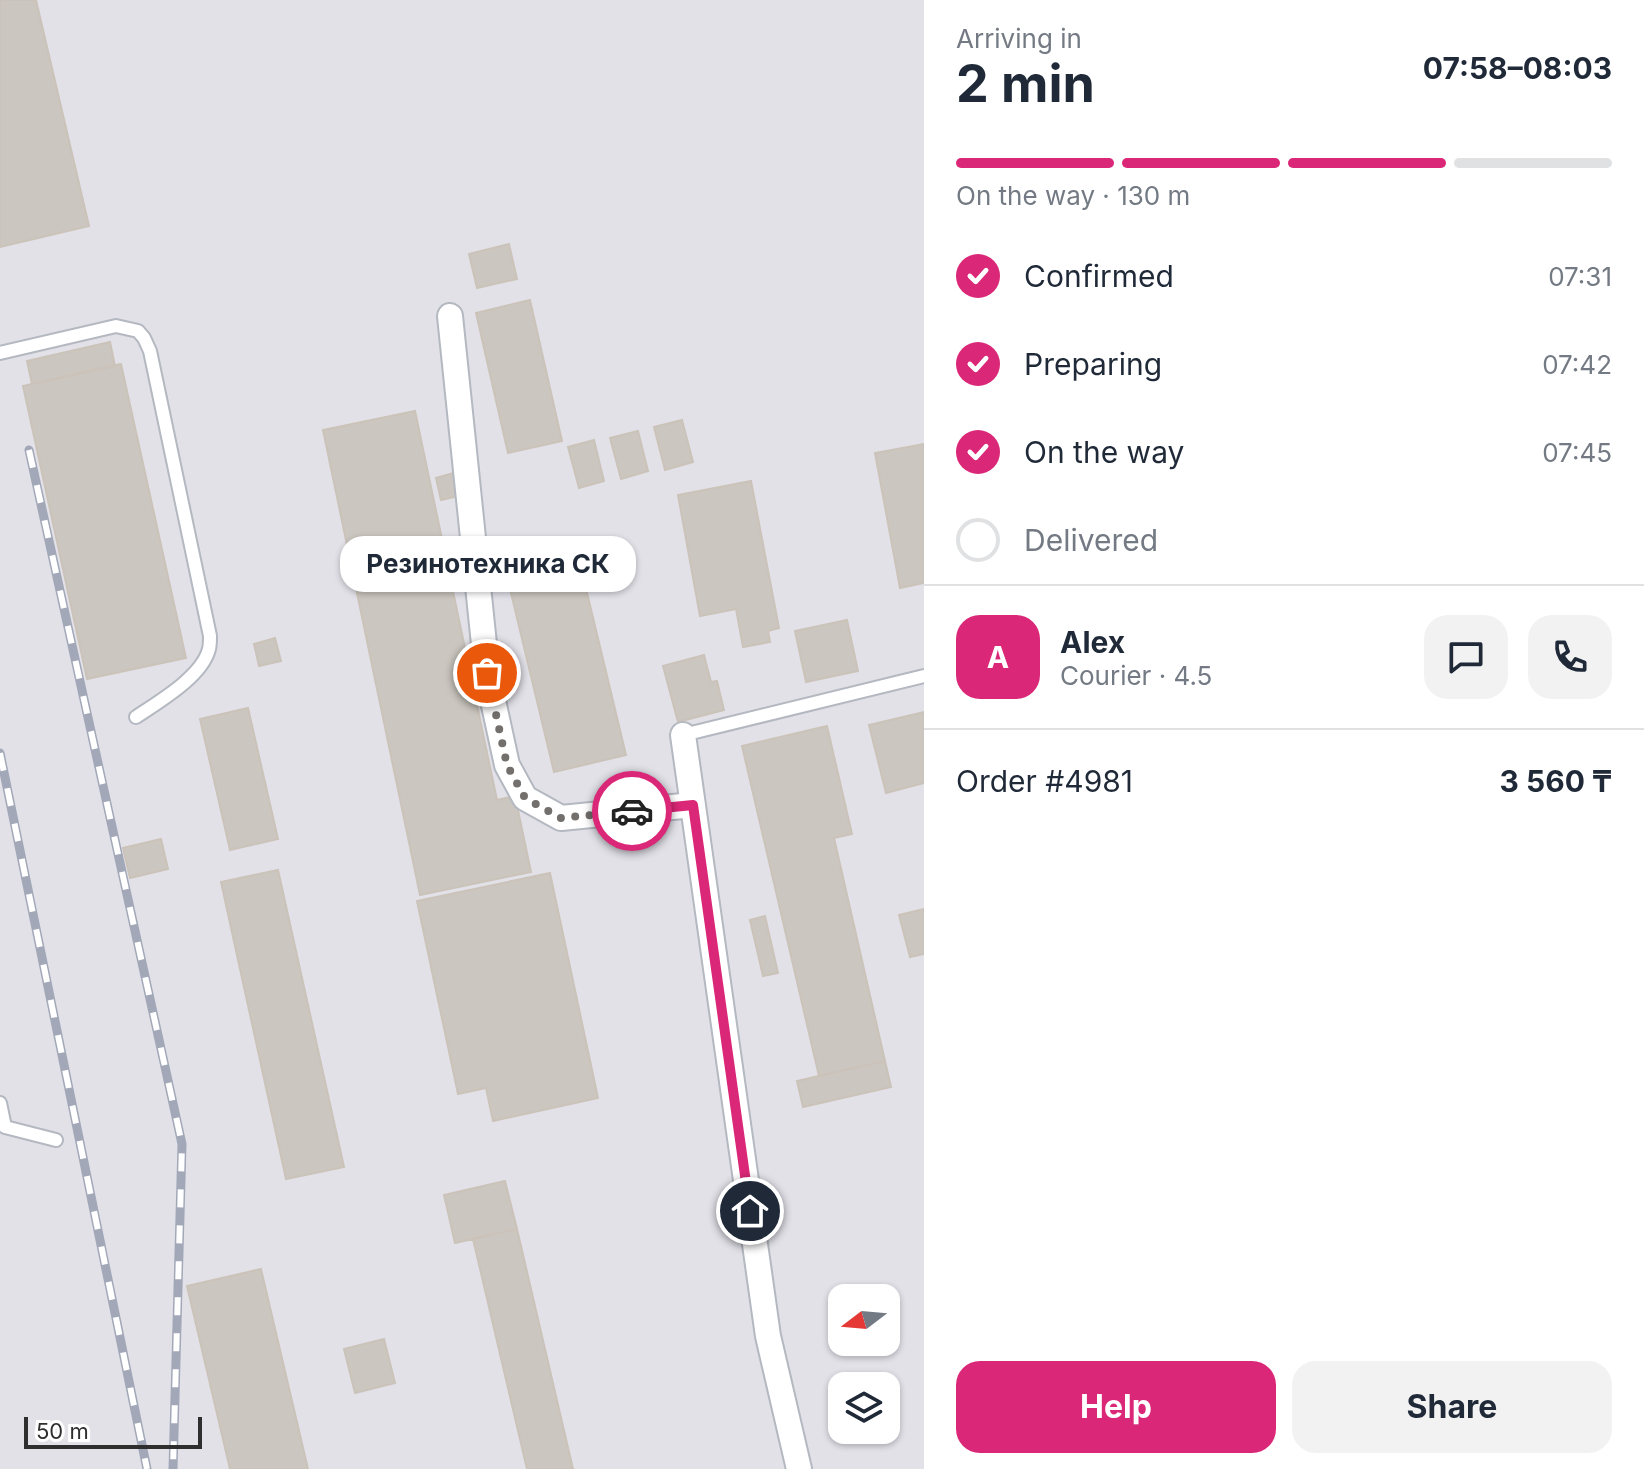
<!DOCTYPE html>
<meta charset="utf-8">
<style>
body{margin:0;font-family:Inter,sans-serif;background:#f2f2f3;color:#1f2937;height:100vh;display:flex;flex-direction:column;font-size:30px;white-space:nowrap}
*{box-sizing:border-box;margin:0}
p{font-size:26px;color:#747a83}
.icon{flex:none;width:44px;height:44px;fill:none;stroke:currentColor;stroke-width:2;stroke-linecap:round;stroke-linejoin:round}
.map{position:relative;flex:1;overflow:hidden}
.side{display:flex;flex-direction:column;background:#fff;width:720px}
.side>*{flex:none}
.needle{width:52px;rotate:254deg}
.fabs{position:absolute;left:828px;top:1284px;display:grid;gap:16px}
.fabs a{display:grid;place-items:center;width:72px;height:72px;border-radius:16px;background:#fff;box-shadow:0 2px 6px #0004;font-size:40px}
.scale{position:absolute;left:24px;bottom:20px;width:178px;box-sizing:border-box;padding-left:8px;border:4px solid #2e2e2e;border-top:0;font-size:22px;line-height:28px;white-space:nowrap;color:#2e2e2e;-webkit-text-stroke:6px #fff;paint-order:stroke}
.pin{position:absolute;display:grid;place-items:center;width:68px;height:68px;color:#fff;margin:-34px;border:4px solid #fff;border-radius:50%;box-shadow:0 2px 8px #0007}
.courier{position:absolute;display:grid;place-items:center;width:80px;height:80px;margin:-40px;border:6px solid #db2777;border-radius:50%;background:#fff;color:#222;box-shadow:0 2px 10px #0007}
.bubble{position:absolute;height:56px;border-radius:24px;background:#fff;box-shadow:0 2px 6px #0004;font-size:26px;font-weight:700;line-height:56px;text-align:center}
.head em{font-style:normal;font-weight:700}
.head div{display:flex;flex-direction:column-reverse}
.head{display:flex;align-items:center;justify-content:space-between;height:136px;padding:0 32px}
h1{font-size:52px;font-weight:700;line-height:60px}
.bar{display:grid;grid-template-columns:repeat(4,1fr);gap:12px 8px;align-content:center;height:96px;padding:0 32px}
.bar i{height:10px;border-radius:6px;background:#e0e1e3}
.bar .selected{background:#db2777}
.bar p{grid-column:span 4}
.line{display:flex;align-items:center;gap:20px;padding:0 32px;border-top:2px solid #e0e1e3}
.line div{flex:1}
.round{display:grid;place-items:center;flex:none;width:84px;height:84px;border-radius:24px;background:#f2f2f3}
ol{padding:0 32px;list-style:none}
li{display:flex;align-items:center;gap:24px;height:88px}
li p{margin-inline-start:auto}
li .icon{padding:8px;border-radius:50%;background:#db2777;color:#fff;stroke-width:4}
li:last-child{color:#747a83}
li i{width:44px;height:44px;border:4px solid #e0e1e3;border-radius:50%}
.action{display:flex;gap:16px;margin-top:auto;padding:16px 32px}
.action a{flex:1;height:92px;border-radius:24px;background:#db2777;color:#fff;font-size:32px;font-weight:700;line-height:92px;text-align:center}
.action a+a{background:#f2f2f3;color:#1f2937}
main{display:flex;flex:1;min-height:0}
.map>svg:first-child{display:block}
.industrial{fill:#e2e1e8;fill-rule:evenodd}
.building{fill:#cbc6bf;stroke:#cbc3b9;stroke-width:2}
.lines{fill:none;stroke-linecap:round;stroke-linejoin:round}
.service-casing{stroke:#b4b8c1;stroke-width:16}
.minor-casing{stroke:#b4b8c1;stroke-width:28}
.service{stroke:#fff;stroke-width:12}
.minor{stroke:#fff;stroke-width:24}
.rail-casing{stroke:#a2a8b8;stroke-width:9}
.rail{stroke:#fff;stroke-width:6;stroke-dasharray:18;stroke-linecap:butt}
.done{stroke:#726f6c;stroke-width:8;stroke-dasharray:0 14.4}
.route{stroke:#db2777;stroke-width:10}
</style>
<main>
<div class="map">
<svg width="924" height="1469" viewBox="0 0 924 1469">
<rect width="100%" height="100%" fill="#efe7e0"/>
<path class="industrial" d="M0,0H924V1469H0ZM842,1298H886V1342H842ZM842,1386H886V1430H842Z"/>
<path class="building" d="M0,0H36L89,226L0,247Z
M509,244L517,279L477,288L469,254Z
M530,300L562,441L508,453L476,313Z
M110,342L115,366L32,384L27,361Z
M121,364L186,658L87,679L23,386Z
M415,411L497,800L515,796L531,872L420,895L323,430Z
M682,420L693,462L665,470L654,427Z
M638,431L648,471L621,479L610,438Z
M594,440L604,481L579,488L568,447Z
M924,444V583L900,588L875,453Z
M457,472L463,495L441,500L436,478Z
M751,481L779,628L768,631L770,642L743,647L736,609L700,616L678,495Z
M577,551L626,755L554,772L505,568Z
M847,620L858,671L806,682L795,631Z
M275,638L281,661L259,666L254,644Z
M704,655L711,682L717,681L724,710L678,722L663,666Z
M248,708L278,839L230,850L200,719Z
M924,712V783L886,793L869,725Z
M827,726L852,834L834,838L885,1061L819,1076L742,746Z
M161,839L168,869L130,878L123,848Z
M278,870L344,1167L286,1179L221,882Z
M550,873L598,1098L493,1121L486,1088L458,1094L417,901Z
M924,909V954L910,957L899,915Z
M765,916L778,973L763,976L750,920Z
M885,1061L891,1087L803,1107L797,1081Z
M505,1181L517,1229L455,1243L444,1195Z
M517,1229L573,1469H527L473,1239Z
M261,1269L308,1469H230L187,1286Z
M384,1339L395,1383L355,1393L344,1349Z"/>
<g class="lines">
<g class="service-casing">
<path id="service" d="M0,353L116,326L138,331L144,338L150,351L210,636C210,641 210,645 209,649C202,677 158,702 136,717
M683,735L924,676
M0,1103L5,1127L56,1140"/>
</g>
<g class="minor-casing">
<path id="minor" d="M450,316L487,673L507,765L525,798L561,818L693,805
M683,735L768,1336L799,1469"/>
</g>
<use href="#service" class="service"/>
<use href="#minor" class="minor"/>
<g class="rail-casing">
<path id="rail" d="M29,450L182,1144L173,1469
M0,753L147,1469"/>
</g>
<use href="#rail" class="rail"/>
</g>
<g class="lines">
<path class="done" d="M487,673L507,765L525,798L561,818L632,811"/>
<path class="route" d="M632,811L693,805L750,1211"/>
</g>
</svg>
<div class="fabs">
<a><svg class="needle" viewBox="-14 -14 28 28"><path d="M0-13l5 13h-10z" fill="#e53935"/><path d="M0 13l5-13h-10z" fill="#747a83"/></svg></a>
<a><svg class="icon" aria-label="layers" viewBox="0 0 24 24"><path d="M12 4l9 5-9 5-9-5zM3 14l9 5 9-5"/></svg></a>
</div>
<div class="scale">50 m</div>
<div class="pin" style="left:487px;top:673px;background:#ea580c"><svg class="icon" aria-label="bag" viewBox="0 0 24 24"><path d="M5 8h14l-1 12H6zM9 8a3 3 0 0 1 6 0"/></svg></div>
<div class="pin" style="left:750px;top:1211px;background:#1f2937"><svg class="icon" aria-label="home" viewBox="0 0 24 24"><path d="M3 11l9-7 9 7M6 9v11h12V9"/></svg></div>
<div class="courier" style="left:632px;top:811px"><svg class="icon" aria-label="car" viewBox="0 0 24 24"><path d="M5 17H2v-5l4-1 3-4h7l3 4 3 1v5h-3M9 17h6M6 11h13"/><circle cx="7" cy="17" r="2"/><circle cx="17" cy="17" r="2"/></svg></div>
<div class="bubble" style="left:340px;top:536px;width:296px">Резинотехника СК</div>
</div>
<section class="side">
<div class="head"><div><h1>2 min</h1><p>Arriving in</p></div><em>07:58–08:03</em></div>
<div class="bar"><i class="selected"></i><i class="selected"></i><i class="selected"></i><i></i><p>On the way · 130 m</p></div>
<ol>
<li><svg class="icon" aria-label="check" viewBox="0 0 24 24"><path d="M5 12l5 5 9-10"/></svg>Confirmed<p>07:31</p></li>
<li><svg class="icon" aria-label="check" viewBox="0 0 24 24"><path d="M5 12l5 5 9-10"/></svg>Preparing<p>07:42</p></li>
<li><svg class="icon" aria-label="check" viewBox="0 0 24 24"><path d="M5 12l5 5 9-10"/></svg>On the way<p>07:45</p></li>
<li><i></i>Delivered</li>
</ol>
<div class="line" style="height:144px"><b class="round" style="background:#db2777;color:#fff">A</b><div><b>Alex</b><p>Courier · 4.5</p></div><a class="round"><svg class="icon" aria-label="chat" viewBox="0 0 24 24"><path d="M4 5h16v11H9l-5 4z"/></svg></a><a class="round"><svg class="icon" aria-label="phone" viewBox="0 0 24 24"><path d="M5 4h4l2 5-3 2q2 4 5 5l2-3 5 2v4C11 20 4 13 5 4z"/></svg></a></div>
<div class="line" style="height:104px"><div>Order #4981</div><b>3 560 ₸</b></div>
<div class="action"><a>Help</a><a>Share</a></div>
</section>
</main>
